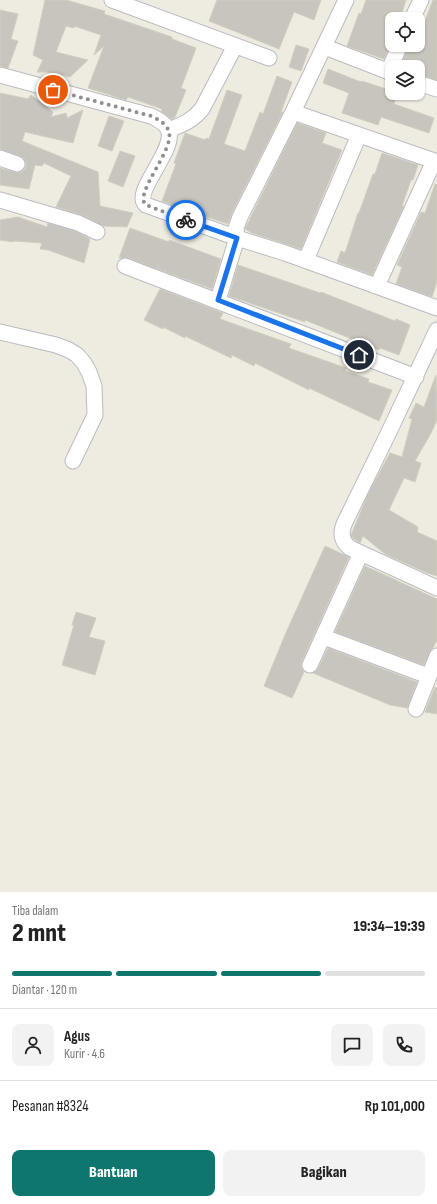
<!DOCTYPE html>
<html lang="id">
<meta charset="utf-8">
<style>
body{margin:0;font-family:"Sofia Sans Condensed",sans-serif;background:#f2f2f2;color:#222;height:100vh;display:flex;flex-direction:column;font-size:15px;white-space:nowrap}
*{box-sizing:border-box;margin:0}
p{font-size:13px;color:#767676}
.icon{flex:none;width:22px;height:22px;fill:none;stroke:currentColor;stroke-width:2;stroke-linecap:round;stroke-linejoin:round}
.map{position:relative;height:892px;overflow:hidden}
.panel{display:flex;flex-direction:column;background:#fff;flex:1}
.panel>*{flex:none}
.buttons{position:absolute;left:385px;top:12px;display:grid;gap:8px}
.buttons a{display:grid;place-items:center;width:40px;height:40px;border-radius:8px;background:#fff;box-shadow:0 1px 3px #0004;font-size:20px}
.pin{position:absolute;display:grid;place-items:center;width:34px;height:34px;color:#fff;margin:-17px;border:2px solid #fff;border-radius:50%;box-shadow:0 1px 4px #0007}
.courier{position:absolute;display:grid;place-items:center;width:40px;height:40px;margin:-20px;border:3px solid #1a73e8;border-radius:50%;background:#fff;color:#222;box-shadow:0 1px 5px #0007}
.summary em{font-style:normal;font-weight:800}
.summary div{display:flex;flex-direction:column-reverse}
.summary{display:flex;align-items:center;justify-content:space-between;height:68px;padding:0 12px}
h1{font-size:26px;font-weight:800;line-height:30px}
.bar{display:grid;grid-template-columns:repeat(4,1fr);gap:6px 4px;align-content:center;height:48px;padding:0 12px}
.bar i{height:5px;border-radius:3px;background:#e0e0e0}
.bar .active{background:#0f766e}
.bar p{grid-column:span 4}
.line{display:flex;align-items:center;gap:10px;padding:0 12px;border-top:1px solid #e0e0e0}
.line div{flex:1}
.round{display:grid;place-items:center;flex:none;width:42px;height:42px;border-radius:8px;background:#f2f2f2}
.action{display:flex;gap:8px;margin-top:auto;padding:8px 12px}
.action a{flex:1;height:46px;border-radius:8px;background:#0f766e;color:#fff;font-size:16px;font-weight:800;line-height:46px;text-align:center}
.action a+a{background:#f2f2f2;color:#222}
.map>svg:first-child{display:block}
.building{fill:#c8c5be;stroke:#d2cebf}
.lines{fill:none;stroke-linecap:round;stroke-linejoin:round}
.minor-casing{stroke:#b9bbc1;stroke-width:17}
.minor{stroke:#fff;stroke-width:15}
.done{stroke:#8e8f8f;stroke-width:4;stroke-dasharray:0 7.2}
.route{stroke:#1a73e8;stroke-width:5}
</style>
<div class="map">
<svg width="437" height="892" viewBox="0 0 437 892">
<rect width="100%" height="100%" fill="#eeece1"/>
<path class="building" d="M45,0H66L105,11L104,14L172,37V39L196,48L181,88L186,90L175,117L172,119L161,111L162,109L128,97L126,100L88,88L104,46L94,55L101,35L74,26V28L66,26L56,52L88,60L70,77L47,72H37L43,60L33,55Z
M217,0H321L314,20L294,12L279,49L209,21Z
M366,0H406L400,19H392V41L384,59L347,46L359,13L361,14Z
M433,0H437V80L418,74V67H408L401,65L409,45H418V39Z
M0,10L18,14L11,39L18,41L8,68L0,66Z
M296,45L309,49L301,71L289,67Z
M328,69L361,82L362,81L392,91V93H397L394,104L434,118L429,133L381,117L378,125L342,113L349,93L323,83Z
M277,76L292,82L281,112H283L232,213L228,224L162,201L176,164L174,163L185,133L205,140L206,138L209,139L227,90L242,95L224,144L245,151L260,112L263,114Z
M0,93L28,99L31,95L53,112L51,117L66,113L67,118L83,110L73,143L25,132L22,141L98,172L100,206L133,213L127,227L103,226L82,215L56,207L71,176L44,163L42,166L35,165L29,189L0,185V168L14,172L19,173L23,171L26,167V163L24,158L20,156L0,149Z
M109,116L124,121L112,151L98,146Z
M297,123L326,133L322,143L342,150L301,249L252,233L245,229Z
M120,151L135,156L123,187L108,181Z
M382,153L418,165L413,180H411L402,206H404L372,275L337,262L341,251L345,253L358,213H359L373,174H375Z
M435,184H437V281L432,297L396,284L402,267L397,265L421,212L425,213Z
M18,217L47,227L48,223L75,231L90,239L84,263L48,250L40,249L42,243L13,241V242L0,240V220Z
M130,228L169,242V240L221,259L212,289L128,258H119Z
M238,265L320,293L321,292L395,321L396,319L410,325L399,355L380,348L379,350L305,320V322L229,296Z
M160,289L223,313L220,319L291,344L289,348L346,368L345,371L369,379L368,382L392,390L379,421L309,388V390L255,363L254,366L232,355L231,358L185,336V338L163,327V329L144,320Z
M436,375L437,420L431,433L415,461L421,463L415,482L404,478L389,510L418,527L417,532L437,541V576L427,573L385,554L363,536L360,543L354,539L351,535L369,492L390,453L402,457L412,419L409,418L416,403L424,407Z
M325,546L349,557L302,661L301,666L304,672L292,698L264,686L285,635Z
M365,566L437,599V640L433,648L429,653L424,665L335,632Z
M76,612L96,618L89,637L105,641L95,675L62,665L74,625H72Z
M328,648L417,682L407,708L390,705L313,673L318,669Z
M435,687L437,688V714L425,712Z"/>
<g class="lines">
<g class="minor-casing">
<path id="minor" d="M112,0L269,58
M412,19L421,0
M325,47L392,73
M388,72L400,45
M0,75L151,116C157,119 164,122 168,129C178,149 131,192 146,205L237,238L285,253L437,308
M418,83L437,89
M293,112L346,0
M169,130C183,124 192,121 202,109L235,46
M0,158L17,164
M0,200L78,223L97,232
M306,260L359,135
M125,266L416,377
M377,286L434,161
M218,300L237,238L236,228L240,217L293,112L437,162
M437,330L388,434L345,522C340,532 341,541 350,548L437,588
M0,332L56,345L69,350L77,355L84,363L89,372L94,386L95,415L73,461
M324,637L428,676
M310,665L361,553
M416,709L437,656"/>
</g>
<use href="#minor" class="minor"/>
</g>
<g class="lines">
<path class="done" d="M53,90L151,116C158,119 167,124 169,132C174,151 133,194 146,205L186,220"/>
<path class="route" d="M186,220L237,238L218,300L359,355"/>
</g>
</svg>
<div class="buttons">
<a><svg class="icon" aria-label="locate" viewBox="0 0 24 24"><circle cx="12" cy="12" r="6"/><path d="M12 2v4M12 18v4M2 12h4M18 12h4"/></svg></a>
<a><svg class="icon" aria-label="layers" viewBox="0 0 24 24"><path d="M12 4l9 5-9 5-9-5zM3 14l9 5 9-5"/></svg></a>
</div>
<div class="pin" style="left:53px;top:90px;background:#ea580c"><svg class="icon" aria-label="bag" viewBox="0 0 24 24"><path d="M5 8h14l-1 12H6zM9 8a3 3 0 0 1 6 0"/></svg></div>
<div class="pin" style="left:359px;top:355px;background:#1f2937"><svg class="icon" aria-label="home" viewBox="0 0 24 24"><path d="M3 11l9-7 9 7M6 9v11h12V9"/></svg></div>
<div class="courier" style="left:186px;top:220px"><svg class="icon" aria-label="bike" viewBox="0 0 24 24"><circle cx="6" cy="16" r="4"/><circle cx="18" cy="16" r="4"/><path d="M6 16l4-8h5l3 8M10 8l3 8H6M13 5h3"/></svg></div>
</div>
<section class="panel">
<div class="summary"><div><h1>2 mnt</h1><p>Tiba dalam</p></div><em>19:34–19:39</em></div>
<div class="bar"><i class="active"></i><i class="active"></i><i class="active"></i><i></i><p>Diantar · 120 m</p></div>
<div class="line" style="height:72px"><a class="round"><svg class="icon" aria-label="person" viewBox="0 0 24 24"><circle cx="12" cy="8" r="4"/><path d="M4 21q1-7 8-7t8 7"/></svg></a><div><b>Agus</b><p>Kurir · 4.6</p></div><a class="round"><svg class="icon" aria-label="chat" viewBox="0 0 24 24"><path d="M4 5h16v11H9l-5 4z"/></svg></a><a class="round"><svg class="icon" aria-label="phone" viewBox="0 0 24 24"><path d="M5 4h4l2 5-3 2q2 4 5 5l2-3 5 2v4C11 20 4 13 5 4z"/></svg></a></div>
<div class="line" style="height:52px"><div>Pesanan #8324</div><b>Rp 101,000</b></div>
<div class="action"><a>Bantuan</a><a>Bagikan</a></div>
</section>
